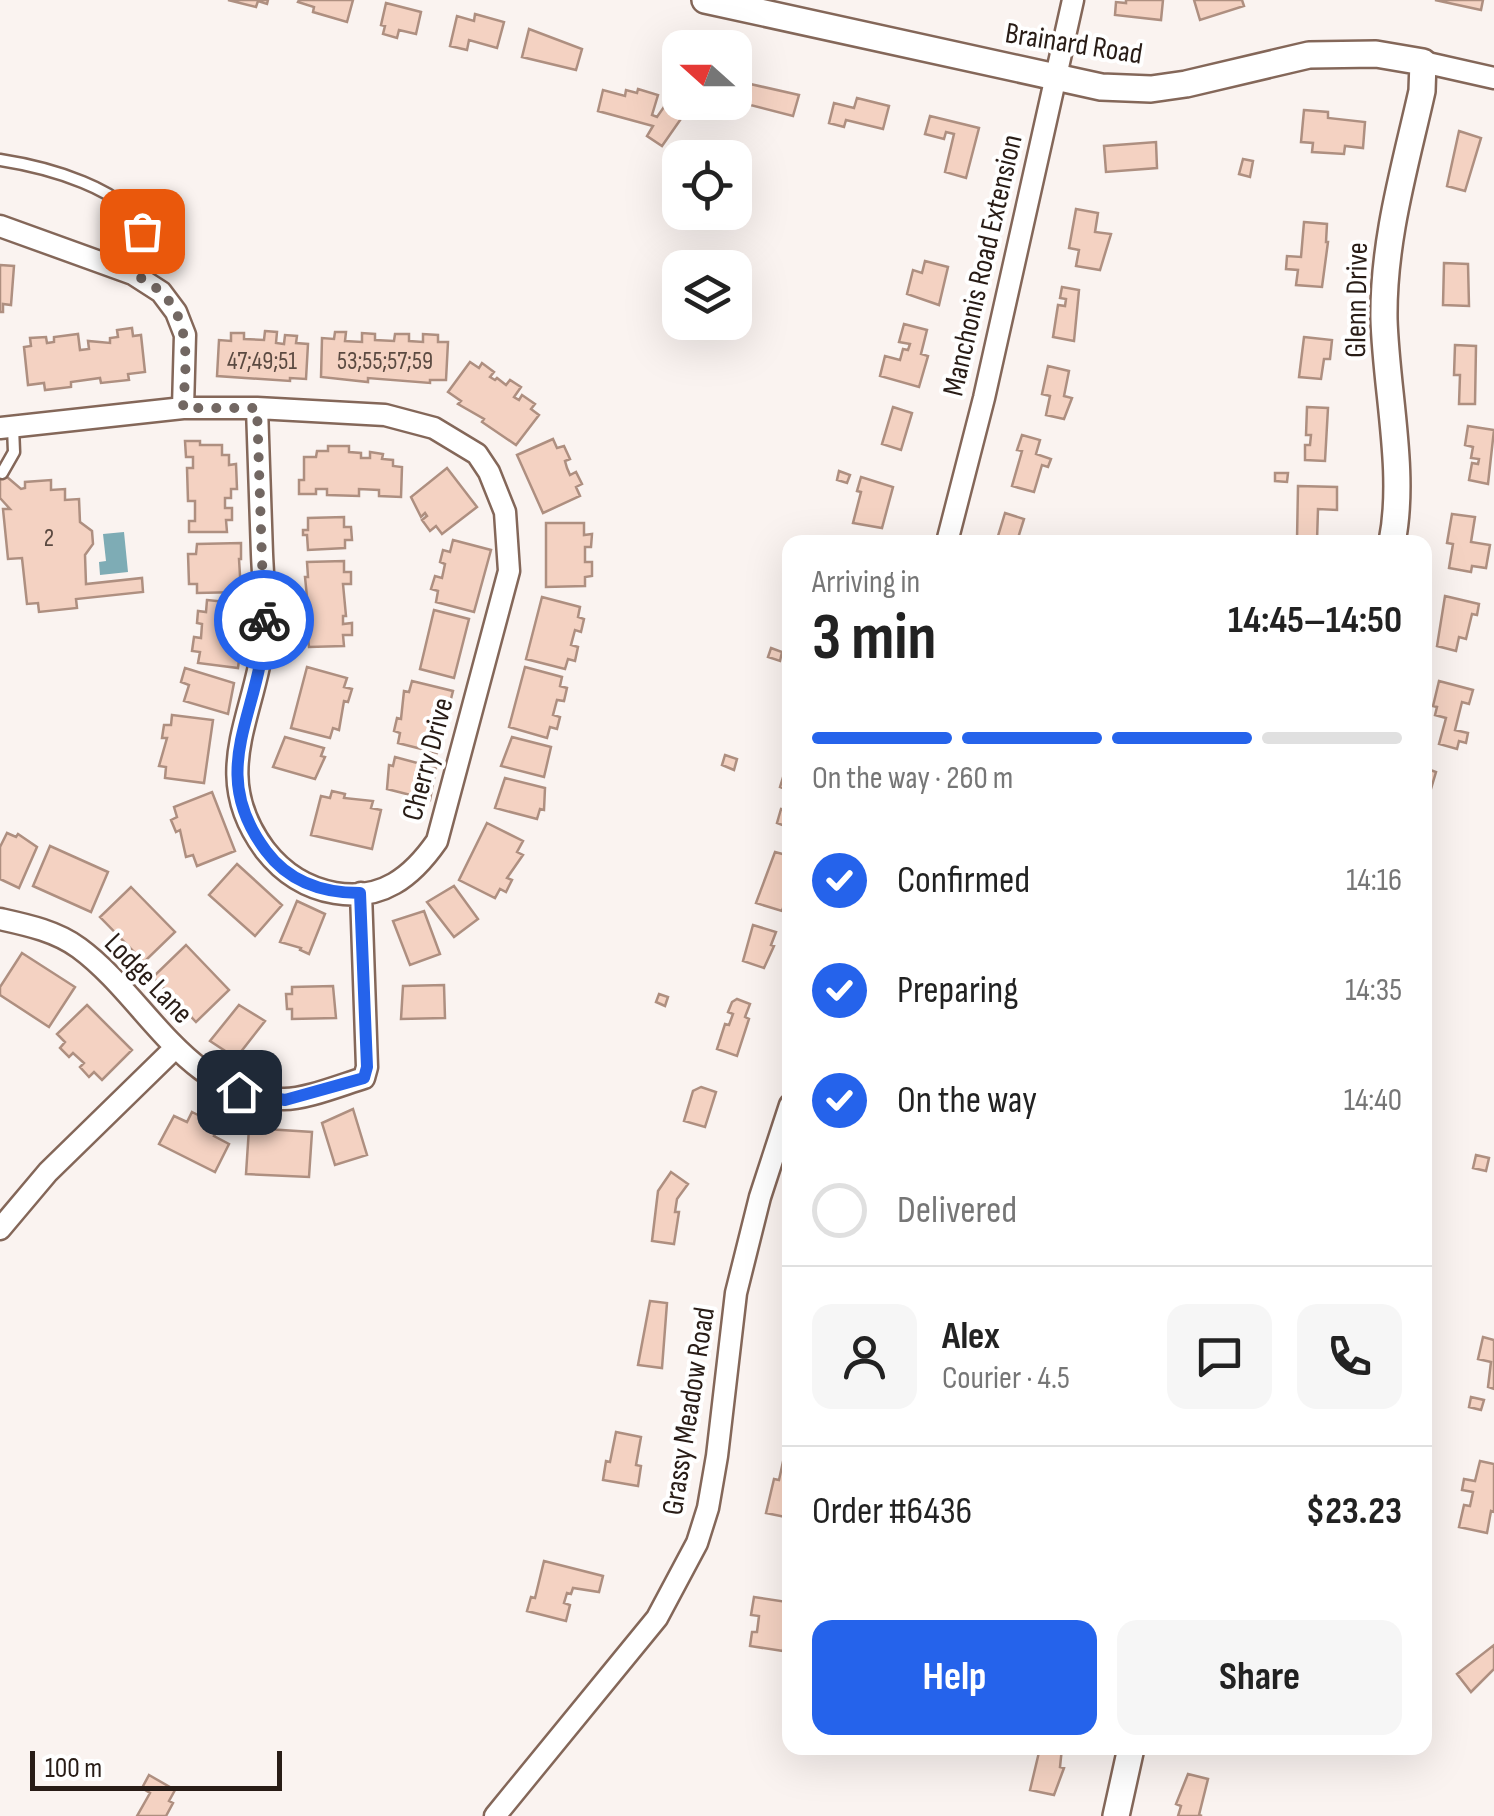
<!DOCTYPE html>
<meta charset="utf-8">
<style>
body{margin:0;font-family:"Sofia Sans Condensed",sans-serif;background:#f6f6f6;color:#222;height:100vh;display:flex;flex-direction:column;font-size:38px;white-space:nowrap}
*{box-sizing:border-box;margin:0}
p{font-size:32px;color:#767676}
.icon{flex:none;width:55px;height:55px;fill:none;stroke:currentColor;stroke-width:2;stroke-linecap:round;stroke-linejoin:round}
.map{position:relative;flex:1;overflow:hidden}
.sheet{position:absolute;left:782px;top:535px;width:650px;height:1220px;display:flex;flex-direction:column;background:#fff;border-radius:20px;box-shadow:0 10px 40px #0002}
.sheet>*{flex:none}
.needle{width:65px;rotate:291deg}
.tools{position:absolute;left:662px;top:30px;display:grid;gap:20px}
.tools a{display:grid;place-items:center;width:90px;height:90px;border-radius:20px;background:#fff;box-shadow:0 10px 40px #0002;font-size:50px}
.scale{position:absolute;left:30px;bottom:25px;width:252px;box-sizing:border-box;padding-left:10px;border:5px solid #281c16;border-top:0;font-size:28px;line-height:35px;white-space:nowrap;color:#281c16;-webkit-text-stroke:8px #fff;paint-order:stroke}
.pin{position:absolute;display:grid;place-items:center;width:85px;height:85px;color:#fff;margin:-42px;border-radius:20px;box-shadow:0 5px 15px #0006}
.courier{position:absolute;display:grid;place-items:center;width:100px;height:100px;margin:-50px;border:8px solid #2563eb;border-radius:50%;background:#fff;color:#222;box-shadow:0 2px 12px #0007}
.overview em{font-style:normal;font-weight:700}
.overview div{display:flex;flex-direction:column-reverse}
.overview{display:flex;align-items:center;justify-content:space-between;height:170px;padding:0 30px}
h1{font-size:65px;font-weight:700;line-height:75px}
.bar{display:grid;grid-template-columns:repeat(4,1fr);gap:15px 10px;align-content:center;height:120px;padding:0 30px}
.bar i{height:12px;border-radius:8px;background:#e0e0e0}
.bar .current{background:#2563eb}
.bar p{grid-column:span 4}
.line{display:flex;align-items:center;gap:25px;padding:0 30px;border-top:2px solid #e0e0e0}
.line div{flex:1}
.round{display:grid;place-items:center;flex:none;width:105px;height:105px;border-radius:20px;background:#f6f6f6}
ol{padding:0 30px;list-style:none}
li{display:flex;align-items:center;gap:30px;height:110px}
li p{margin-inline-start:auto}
li .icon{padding:10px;border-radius:50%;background:#2563eb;color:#fff;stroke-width:4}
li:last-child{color:#767676}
li i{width:55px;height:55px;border:5px solid #e0e0e0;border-radius:50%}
.action{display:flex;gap:20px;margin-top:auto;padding:20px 30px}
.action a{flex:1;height:115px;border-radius:20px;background:#2563eb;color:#fff;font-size:40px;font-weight:700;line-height:115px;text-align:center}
.action a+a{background:#f6f6f6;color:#222}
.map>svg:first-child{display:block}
.water{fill:#7eacb5}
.building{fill:#f4d2c2;stroke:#ae8f80;stroke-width:2.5}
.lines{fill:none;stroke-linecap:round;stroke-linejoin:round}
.service-casing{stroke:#846759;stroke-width:15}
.minor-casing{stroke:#846759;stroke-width:25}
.tertiary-casing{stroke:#846759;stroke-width:30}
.service{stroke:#fff;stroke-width:10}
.minor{stroke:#fff;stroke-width:20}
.tertiary{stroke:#fff;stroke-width:25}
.done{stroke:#726762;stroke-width:10;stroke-dasharray:0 18}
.route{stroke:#2563eb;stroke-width:12}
.labels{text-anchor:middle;stroke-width:8;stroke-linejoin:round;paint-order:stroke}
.number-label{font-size:25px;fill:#5b4a41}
.street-label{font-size:30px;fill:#281c16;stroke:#fff}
</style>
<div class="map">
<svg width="1494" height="1816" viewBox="0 0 1494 1816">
<rect width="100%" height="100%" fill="#faf3f0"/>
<path class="water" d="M124,532L128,572L100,575L99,562L106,561L103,534Z"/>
<path class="building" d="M228,0H268L267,4L258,1L256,7Z
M299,0H353L347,22L313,12L314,7L298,2Z
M1126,0H1163L1161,20L1115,15L1116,2L1126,3Z
M1194,0H1242L1244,6L1200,20Z
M1435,0H1483L1481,10Z
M386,3L421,12L416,34L399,30L397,38L383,34L385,26L381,25Z
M475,14L504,22L497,48L469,40L467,50L450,46L457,16L474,21Z
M529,29L582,49L576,70L522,57Z
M737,81L799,95L793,116L735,101Z
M638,89L658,95L652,115L657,117L675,91L680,95V102L692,103L662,146L647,136L653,126L598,111L603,90L625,96L626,90L637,93Z
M857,98L889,106L883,129L846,120L844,127L829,123L834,103L854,108Z
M1304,110L1328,112V118L1365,122L1363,148L1345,146L1344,154L1312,152L1313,143L1301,142Z
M930,116L979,128L966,178L945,172L954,134L946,132L944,139L925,134Z
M1459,131L1481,138L1465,191L1447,186Z
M1156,142L1157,168L1106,172L1104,146Z
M1243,159L1253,161L1250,177L1239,174Z
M1076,209L1098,213L1095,232L1111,234L1100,270L1076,266L1079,250L1069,248Z
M1304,222L1327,224L1326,242H1328L1322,287L1296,285L1298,270L1286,269L1287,256L1301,257Z
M925,261L948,267L939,305L907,294L913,270L922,273Z
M1444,263L1468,264L1469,306L1443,305Z
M0,265L14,266L11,305L3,304V312H0Z
M1062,287L1079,290L1074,341L1053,337L1058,305L1065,306L1066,299L1060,298Z
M904,324L927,330L921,354L928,356L919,387L880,376L885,356L900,360L903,349L908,350L910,344L899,342Z
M132,328L133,336L141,335L145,372L128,374L129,380L101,383L100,378L71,382V387L45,390L44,383L28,385L24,347L31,346L30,338L46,337L47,343L54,342V337L78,334L80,350L89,349L88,341L110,343V338L118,337L117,330Z
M265,331L277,332L276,343L284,344L285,335L297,336L296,343L308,344L306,379L290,378V381L217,376L219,340L231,341V333H244V339L264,340Z
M335,332H346L345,341L362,342V333L375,334V340L394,341L395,334H409V341L423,342V334L438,335V342H448L446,380H430V383L368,378V382L321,377L322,338L334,339Z
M1304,337L1332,340L1330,359H1324L1321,379L1299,377Z
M1455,345L1476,346L1475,404H1459L1460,375H1454Z
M470,362L479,368L482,363L494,372L490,377L495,380L497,378L506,385L510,380L521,387L514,397L519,400L522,395L535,404L531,409L539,415L516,445L482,422L484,419L458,404L461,401L448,392Z
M1048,366L1069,371L1064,396L1072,398L1064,419L1046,415L1050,396L1042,394Z
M893,407L912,413L901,450L882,444Z
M1307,407L1328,408L1325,461L1305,460V445H1310L1311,435H1306Z
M1468,426L1494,430L1488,484L1469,480L1472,463L1478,464L1479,459L1471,458L1473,447L1465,445Z
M1022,435L1040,440L1036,454L1051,459L1048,467L1042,465L1034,492L1012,486L1022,451L1017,450Z
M553,439L557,448L564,446L570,459L565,461L567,468L570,475L576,472L582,484L576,487L580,496L543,513L517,455Z
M185,441H200V445H222V455H229V465L236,464L237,489H231V498H225V508H232V520H226L227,532H189V521H195V501H188L187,468H193V457H186Z
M328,446H349V452L361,453V458H370V452L383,454L382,459L393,460V466L402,467L401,497L379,496V490L359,489V496L327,495V489H316V494H299V480H304V457H316L317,451H328Z
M447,468L477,507L442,534L436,526L430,531L422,520L427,516L425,513L421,517L411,497Z
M0,471L21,489L25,488V482L51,480V490L65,489V500L79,499L80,522L92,531L93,544L85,555L86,584L142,578L143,592L76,599L77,608L39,612L38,603L27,604L22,558L8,559L3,509H10L0,498Z
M839,471L850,475L847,483L837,480Z
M1275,473H1288L1287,482L1275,481Z
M861,477L893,487L882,528L853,523L861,492L857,491Z
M1298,486L1337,487V510L1318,509L1317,541L1297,540Z
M1005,513L1024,519L1018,538L1027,542H1001L1003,537L998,536Z
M1452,514L1475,517L1471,542L1490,545L1486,568L1472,566L1471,572L1449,568L1453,544L1447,543Z
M344,517V527H351L352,540H345V548L308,550L307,535H303V530H308V518Z
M546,523H584V535L592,534L591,547H585V562H592V576L585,577V586L546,587Z
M453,540L491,550L474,612L436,602L438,591L431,589L435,576L442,578L445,564L440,562L443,550L450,552Z
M241,543V559H239L241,592L197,593V584H189L188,554H196L197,544Z
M344,561V572H351V584H343L346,616H343V624L352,623V635H343L344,646L309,647L305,607H308L305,577H308L307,562Z
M1445,596L1479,604L1477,615L1472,614L1466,639L1459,637L1456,651L1437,646Z
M542,597L580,607L578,617L584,619L581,632L575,630L571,645L578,647L575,661L568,659L565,669L526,659Z
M207,600L246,604L238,668L198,663L200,652L192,651L194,637L201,638L202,624L197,623L198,611L206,612Z
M434,610L469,619L454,678L420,669Z
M771,648L782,652L780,661L768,657Z
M307,667L347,678L344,687L352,689L348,702L344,701L339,730L333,728L330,738L291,728Z
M525,667L562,677L560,686L567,688L564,701L557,700L553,715L560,717L557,729L550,727L547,738L509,727Z
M185,668L234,683L228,714L184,701L189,685L181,682Z
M412,681L453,691L437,753L398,743L400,733L394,731L397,718L401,719L404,691L409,692Z
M1439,681L1473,690L1469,704L1462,702L1455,730L1468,733L1466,743L1459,741L1457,749L1439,744L1446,718L1435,715L1437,707L1433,706Z
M172,715L213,720L204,783L165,778L166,767L159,766L167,738H162L164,725H171Z
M285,737L324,748L321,756L325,757L315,779L273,767Z
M512,737L551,747L544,777L501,766Z
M725,755L737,759L734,770L722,765Z
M395,757L436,768L430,800L387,789L389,765L393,766Z
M1425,768L1436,772L1425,809Z
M785,771L790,773V791L780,787Z
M505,778L545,788L544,810L540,809L537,819L495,808Z
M332,791L345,794L344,798L373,801L371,808L381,810L372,849L311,835L321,796L330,798Z
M212,792L235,851L197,866L193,855L186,857L180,830L176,832L171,820L177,817L174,807Z
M781,809L790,812V828L777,823Z
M487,823L523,841L517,852L523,855L507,878L512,880L506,892L500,889L495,898L459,880Z
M7,833L16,837L18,834L37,847L19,888L0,879V847Z
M50,846L108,872L91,912L33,886Z
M775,852L790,856V878L785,893L788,894L782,911L756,903Z
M237,864L282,905L255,936L209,895Z
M454,886L478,919L454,937L427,902Z
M131,887L175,932L144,962L100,917Z
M297,901L325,914L309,954L300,950L301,948L280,942Z
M424,911L440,954L410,965L393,921Z
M753,925L776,932L771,945L774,946L764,968L743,961Z
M186,945L229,990L196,1022L153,977Z
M22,953L75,987L49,1027L0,995V987Z
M444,985L445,1018L401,1019L403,986Z
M333,986L336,1018L292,1019V1009H287L286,994H292V987Z
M659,994L668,997L665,1006L656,1002Z
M737,999L750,1004L745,1017L749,1019L737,1056L717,1049L725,1024L729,1025L733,1014L728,1012L732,1002Z
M87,1005L132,1050L102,1080L94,1072L89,1077L80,1067L84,1063L73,1053L69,1057L60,1048L65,1042L57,1034Z
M239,1005L265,1021L236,1058L210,1041Z
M701,1087L716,1092L705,1127L684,1121L693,1091Z
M353,1109L367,1155L335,1165L322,1123Z
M192,1112L220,1126L214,1136L229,1144L215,1172L159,1144L174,1116L187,1122Z
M249,1128L312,1132L309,1177L246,1174Z
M1476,1155L1489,1158L1486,1171L1473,1168Z
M671,1172L688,1184L677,1199L675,1212H679L674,1244L652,1241L658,1191Z
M650,1301L667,1303L662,1368L638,1365Z
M1483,1337L1494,1340V1389L1488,1387L1491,1362L1478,1359Z
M1471,1397L1484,1400L1481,1410L1469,1407Z
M616,1432L641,1437L636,1465L641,1466L638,1486L603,1480L606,1461L610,1462Z
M784,1457L790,1458V1518L766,1513L774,1479L779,1480Z
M1480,1461L1494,1464V1512L1491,1511L1487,1533L1459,1527L1464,1505L1470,1506L1473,1492L1462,1490L1464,1479L1475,1481Z
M544,1561L603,1576L599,1592L573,1588L571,1594L567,1593L564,1603L570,1605L566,1621L527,1611L531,1597L535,1598Z
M754,1597L787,1602L783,1651L750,1646L752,1632H757L759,1616L751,1615Z
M1494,1645V1669L1471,1692L1457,1674Z
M1040,1748H1062L1060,1767L1064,1768L1054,1795L1030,1790Z
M1188,1774L1208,1779L1199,1815L1202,1816H1178L1181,1806L1176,1804Z
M149,1775L175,1790L169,1801L173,1803L166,1816H137L150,1793L142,1788Z"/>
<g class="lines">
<g class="service-casing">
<path id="service" d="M0,160C39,166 134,188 143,235C146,248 138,262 133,273
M2,473L14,452L13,427"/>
</g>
<g class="minor-casing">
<path id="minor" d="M1423,62L1494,78
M0,226L133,274L161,292L176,312L185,335L183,408
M0,428L183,408H257L385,415L434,428L477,454L489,472L505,512L509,571L437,841C412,877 382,901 335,893C306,888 283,873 265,850C206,771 259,713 264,630C266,605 263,579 262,554C260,505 259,457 257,408
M947,542L984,398L1073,0
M0,919C27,925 56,931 79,948C147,998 185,1096 282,1099C304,1100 341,1085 364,1078L367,1067L361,893
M0,1229L48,1172L175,1048
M495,1816L657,1618L697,1543L708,1508L717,1456L736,1293L760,1197L790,1105"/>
</g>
<g class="tertiary-casing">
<path id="tertiary" d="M705,0L1101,87L1151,89L1186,84L1309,55L1376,54L1423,62L1422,91C1405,167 1383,240 1384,319C1386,390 1406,473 1392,542
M1116,1816L1131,1748"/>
</g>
<use href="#service" class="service"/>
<use href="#minor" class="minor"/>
<use href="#tertiary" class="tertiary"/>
</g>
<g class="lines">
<path class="done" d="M142,231L143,248L133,274C194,302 187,351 183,408H257L264,620"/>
<path class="route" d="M239,1092L285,1100L364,1078L367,1067L360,893C322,893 289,882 266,851C202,766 266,708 264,620"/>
</g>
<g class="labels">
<g class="number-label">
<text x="262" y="369">47;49;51</text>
<text x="385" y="369">53;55;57;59</text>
<text x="49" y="546">2</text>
</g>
<g class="street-label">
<text transform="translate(1074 43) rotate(9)" y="10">Brainard Road</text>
<text transform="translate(982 265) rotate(-77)" y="10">Manchonis Road Extension</text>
<text transform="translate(1356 300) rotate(-89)" y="10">Glenn Drive</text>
<text transform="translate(427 759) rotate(-75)" y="10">Cherry Drive</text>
<text transform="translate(149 978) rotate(46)" y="10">Lodge Lane</text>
<text transform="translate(688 1411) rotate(-81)" y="10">Grassy Meadow Road</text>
</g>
</g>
</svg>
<div class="tools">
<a><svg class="needle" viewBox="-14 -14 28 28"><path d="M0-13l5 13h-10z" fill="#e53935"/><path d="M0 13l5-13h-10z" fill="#767676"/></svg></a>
<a><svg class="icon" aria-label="locate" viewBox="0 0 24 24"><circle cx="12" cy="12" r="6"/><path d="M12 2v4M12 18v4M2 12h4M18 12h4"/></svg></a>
<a><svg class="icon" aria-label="layers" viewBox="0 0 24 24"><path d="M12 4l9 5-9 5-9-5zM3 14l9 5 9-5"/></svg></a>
</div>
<div class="scale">100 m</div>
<div class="pin" style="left:142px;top:231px;background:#ea580c"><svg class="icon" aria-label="bag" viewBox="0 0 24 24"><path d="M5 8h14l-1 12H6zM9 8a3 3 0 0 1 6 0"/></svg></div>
<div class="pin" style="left:239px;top:1092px;background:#1f2937"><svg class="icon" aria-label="home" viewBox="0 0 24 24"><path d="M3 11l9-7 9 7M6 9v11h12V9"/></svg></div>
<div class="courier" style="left:264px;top:620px"><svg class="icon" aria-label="bike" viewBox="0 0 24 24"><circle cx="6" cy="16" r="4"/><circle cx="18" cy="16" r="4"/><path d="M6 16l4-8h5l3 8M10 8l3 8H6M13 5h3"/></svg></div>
<section class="sheet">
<div class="overview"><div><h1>3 min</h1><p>Arriving in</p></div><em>14:45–14:50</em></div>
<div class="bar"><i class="current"></i><i class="current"></i><i class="current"></i><i></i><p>On the way · 260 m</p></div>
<ol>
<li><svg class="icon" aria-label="check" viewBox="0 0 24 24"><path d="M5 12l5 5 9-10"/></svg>Confirmed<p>14:16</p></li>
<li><svg class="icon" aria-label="check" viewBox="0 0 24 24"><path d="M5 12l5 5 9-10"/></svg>Preparing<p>14:35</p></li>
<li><svg class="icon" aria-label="check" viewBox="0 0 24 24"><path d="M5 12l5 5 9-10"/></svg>On the way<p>14:40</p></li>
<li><i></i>Delivered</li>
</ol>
<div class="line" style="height:180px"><a class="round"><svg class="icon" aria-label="person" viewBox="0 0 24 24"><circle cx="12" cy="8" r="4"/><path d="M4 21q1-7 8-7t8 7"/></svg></a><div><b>Alex</b><p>Courier · 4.5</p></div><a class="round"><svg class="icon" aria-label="chat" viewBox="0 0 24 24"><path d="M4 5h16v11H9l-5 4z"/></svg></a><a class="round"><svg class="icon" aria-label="phone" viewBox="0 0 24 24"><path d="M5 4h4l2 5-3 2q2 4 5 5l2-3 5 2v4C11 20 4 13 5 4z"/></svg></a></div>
<div class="line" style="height:130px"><div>Order #6436</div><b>$23.23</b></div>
<div class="action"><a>Help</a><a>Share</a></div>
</section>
</div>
